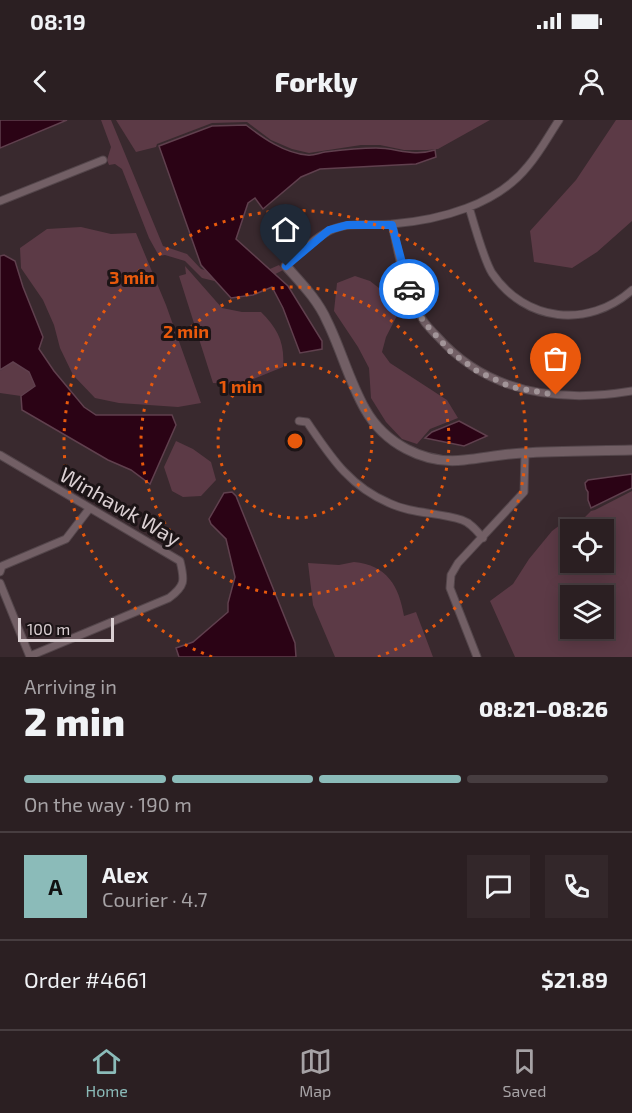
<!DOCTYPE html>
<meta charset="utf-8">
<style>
body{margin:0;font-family:"Exo 2",sans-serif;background:#33272a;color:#f1f3f6;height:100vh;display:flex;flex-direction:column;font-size:22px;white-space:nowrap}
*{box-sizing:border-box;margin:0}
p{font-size:20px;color:#a6a2a5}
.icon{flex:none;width:33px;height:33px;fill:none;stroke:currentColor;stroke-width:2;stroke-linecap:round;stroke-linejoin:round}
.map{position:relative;height:537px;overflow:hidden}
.sheet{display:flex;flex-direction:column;background:#2b1f22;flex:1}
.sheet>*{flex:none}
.buttons{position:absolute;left:560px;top:399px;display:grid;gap:12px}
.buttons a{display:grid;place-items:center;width:54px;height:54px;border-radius:0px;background:#2b1f22;box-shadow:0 3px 15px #0003,0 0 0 2px #473d40;font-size:30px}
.scale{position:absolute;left:18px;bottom:15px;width:96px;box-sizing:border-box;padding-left:6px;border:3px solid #dacfd2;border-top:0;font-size:16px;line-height:21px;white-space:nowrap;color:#dacfd2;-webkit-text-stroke:4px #1c1416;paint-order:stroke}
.pin{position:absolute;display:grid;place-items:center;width:51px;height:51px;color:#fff;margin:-62px -26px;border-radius:50% 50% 50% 0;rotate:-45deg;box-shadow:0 0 6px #0007}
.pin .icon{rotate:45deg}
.courier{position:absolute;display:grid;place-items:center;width:60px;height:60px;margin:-30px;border:4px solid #1a73e8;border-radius:50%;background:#fff;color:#222;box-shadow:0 2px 8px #0007}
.overview em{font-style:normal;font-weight:800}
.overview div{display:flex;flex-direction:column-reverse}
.overview{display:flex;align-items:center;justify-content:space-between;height:102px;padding:0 24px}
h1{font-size:39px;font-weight:800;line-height:45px}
.bar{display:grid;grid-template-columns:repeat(4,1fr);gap:9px 6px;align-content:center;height:72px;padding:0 24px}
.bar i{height:8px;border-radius:4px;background:#473d40}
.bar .current{background:#8bbbb9}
.bar p{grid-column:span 4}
.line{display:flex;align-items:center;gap:15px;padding:0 24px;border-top:2px solid #473d40}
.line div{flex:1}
.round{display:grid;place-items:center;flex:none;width:63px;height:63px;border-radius:0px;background:#33272a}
.status{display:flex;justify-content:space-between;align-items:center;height:42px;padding:0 30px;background:#2b1f22;direction:ltr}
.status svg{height:16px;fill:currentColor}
header{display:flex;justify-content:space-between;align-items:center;height:78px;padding:0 24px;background:#2b1f22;font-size:27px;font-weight:800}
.tab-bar{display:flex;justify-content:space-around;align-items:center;height:84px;border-top:2px solid #473d40;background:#2b1f22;font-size:16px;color:#a6a2a5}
.tab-bar a{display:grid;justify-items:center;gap:3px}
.tab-bar .current{color:#8bbbb9}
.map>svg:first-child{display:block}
.green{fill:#5c3a46;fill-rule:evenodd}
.water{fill:#2b0315;stroke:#60404e;stroke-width:1.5}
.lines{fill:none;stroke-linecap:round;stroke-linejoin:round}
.street-casing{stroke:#54464b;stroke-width:9}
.secondary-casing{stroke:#54464b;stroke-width:11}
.street{stroke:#725f65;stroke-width:7}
.secondary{stroke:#725f65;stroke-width:9}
.done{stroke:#a29599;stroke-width:6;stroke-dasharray:0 10.8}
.route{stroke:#1a73e8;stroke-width:8}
.ring{fill:none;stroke:#e8590c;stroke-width:3;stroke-dasharray:3 6}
.labels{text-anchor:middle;stroke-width:6;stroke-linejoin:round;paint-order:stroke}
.street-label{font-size:21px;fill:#dacfd2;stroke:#1c1416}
.centre{fill:#e8590c;stroke:#1c1416;stroke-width:3}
.ring-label{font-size:18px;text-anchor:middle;font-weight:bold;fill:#e8590c;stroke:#1c1416;stroke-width:6;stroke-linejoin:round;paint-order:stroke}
</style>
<div class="status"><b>08:19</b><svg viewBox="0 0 49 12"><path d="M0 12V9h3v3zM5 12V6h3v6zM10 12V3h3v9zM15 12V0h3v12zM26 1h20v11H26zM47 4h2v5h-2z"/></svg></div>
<header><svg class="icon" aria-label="back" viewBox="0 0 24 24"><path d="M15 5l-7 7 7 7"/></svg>Forkly<svg class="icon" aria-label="person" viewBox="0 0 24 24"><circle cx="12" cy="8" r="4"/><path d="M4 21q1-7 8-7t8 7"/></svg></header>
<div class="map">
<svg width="632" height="537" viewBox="0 0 632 537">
<rect width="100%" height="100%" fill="#39292e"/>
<path class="green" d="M101,0H111L163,126L187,134L201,149L243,161L279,145L283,150L247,169L202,158L185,141L165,135L159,136L149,118L122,49L115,44L109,45L107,40L111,27Z
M116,0H490L438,29L427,30H404L380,25H361L309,33L292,29L271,20L247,2L212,3L157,24L156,27L136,32Z
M616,0H632V101L597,132L572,148L534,142L530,111L576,60Z
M81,107L111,114L136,113L166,185L201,283L178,287L119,283L95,278L73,255L60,228L54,205L43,180L21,148L20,128L47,109Z
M185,146L222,188L242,192H261C278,209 285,223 283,247L234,267L232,264L213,263L179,156L186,154Z
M355,156L370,161L402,186L386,217L382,232L390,243L447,280L458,298L430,309L417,324L402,319L386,302L371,278L369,248L358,227L334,191L337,163Z
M13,242L29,252L35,266L21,276L0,273V251Z
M176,321L193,329L211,342L216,360L201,376L183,377L172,371L164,347Z
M632,371V537H515L490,481L513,464L529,439L552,411L568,399L584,398L591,391L595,390ZM570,410H603V442H570ZM570,476H603V508H570Z
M354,442C387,445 399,466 404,496L416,492L433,537H335L313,485L308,443L339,445Z"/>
<path class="water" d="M0,0H67L0,28Z
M246,5C263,18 284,33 307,35C313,36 319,33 325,32C341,30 359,28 376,28C397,28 412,37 435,30L436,37L416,44L320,49L301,57L263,89L255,78L248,83L236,119L288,166L322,221V229L300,233L283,188L272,167L253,175L231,178L201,145L159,26L212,6Z
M4,135L15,141L23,167L43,217L39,229L54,251L84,287L96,295H172L176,305L150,364L131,350L108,340L22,290L21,276L35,266L29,252L13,242L0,250V136Z
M459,301L487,316L464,326L425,318L432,312Z
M632,354V368L591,388L588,380V372L586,369L585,363L588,360Z
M232,372L236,376L295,523L296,537H179L176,528L193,522L228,492V483L235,457L226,419L211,404L209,399L224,373Z"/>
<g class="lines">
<g class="street-casing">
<path id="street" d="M0,81L103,40
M469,87C474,104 484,140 492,153C525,202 588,209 632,170
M392,104C399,137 405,171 423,200C427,206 433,212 438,217C489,274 560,283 632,271
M286,146C299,134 313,119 329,111C348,101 372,106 392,104C440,100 497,85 528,46C540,32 549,15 559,0
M299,301L307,302C331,337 349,366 389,383C412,394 438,392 462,400C471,403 477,411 483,418
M0,335L180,441C185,461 185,466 169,478L30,536
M0,452L2,446L66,419L89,389
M0,463L30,537
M477,537L450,468L451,455L458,443L524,372L525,333"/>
</g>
<g class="secondary-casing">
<path id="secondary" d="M286,146C301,163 318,180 327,201C341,229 349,261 365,289C384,323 424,345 464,340C484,338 503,334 523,333C559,331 596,331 632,330"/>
</g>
<use href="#street" class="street"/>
<use href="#secondary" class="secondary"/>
</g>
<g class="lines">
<path class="done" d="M409,169L423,201L451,232L477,251L511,267L556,275"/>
<path class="route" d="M286,146L329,110L347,105H392L409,169"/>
</g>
<g class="ring">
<circle cx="295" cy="321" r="77"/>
<circle cx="295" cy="321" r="154"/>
<path d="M212 537A231 231 0 1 1 378 537"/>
</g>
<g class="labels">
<g class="street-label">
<text transform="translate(120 387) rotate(30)" y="7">Winhawk Way</text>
</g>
</g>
<circle cx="295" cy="321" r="9" class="centre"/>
<g class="ring-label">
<text x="132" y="164">3 min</text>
<text x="186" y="218">2 min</text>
<text x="241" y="273">1 min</text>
</g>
</svg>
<div class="buttons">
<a><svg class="icon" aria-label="locate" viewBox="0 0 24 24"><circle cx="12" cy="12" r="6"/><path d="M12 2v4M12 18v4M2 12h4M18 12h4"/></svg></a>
<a><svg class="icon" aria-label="layers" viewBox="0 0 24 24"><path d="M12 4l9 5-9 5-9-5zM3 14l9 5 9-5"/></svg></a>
</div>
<div class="scale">100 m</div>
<div class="pin" style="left:556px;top:275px;background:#ea580c"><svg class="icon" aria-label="bag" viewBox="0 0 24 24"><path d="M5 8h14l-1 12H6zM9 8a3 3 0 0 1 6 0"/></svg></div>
<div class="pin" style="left:286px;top:146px;background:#1f2937"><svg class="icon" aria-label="home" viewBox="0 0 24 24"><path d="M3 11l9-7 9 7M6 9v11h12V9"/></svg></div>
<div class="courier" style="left:409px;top:169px"><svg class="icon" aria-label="car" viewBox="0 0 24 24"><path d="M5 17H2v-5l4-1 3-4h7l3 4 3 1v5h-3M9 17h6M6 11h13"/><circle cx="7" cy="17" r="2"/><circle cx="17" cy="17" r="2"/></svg></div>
</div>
<section class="sheet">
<div class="overview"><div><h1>2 min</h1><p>Arriving in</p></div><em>08:21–08:26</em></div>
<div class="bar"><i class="current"></i><i class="current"></i><i class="current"></i><i></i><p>On the way · 190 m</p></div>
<div class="line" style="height:108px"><b class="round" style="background:#8bbbb9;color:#111">A</b><div><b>Alex</b><p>Courier · 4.7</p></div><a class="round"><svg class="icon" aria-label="chat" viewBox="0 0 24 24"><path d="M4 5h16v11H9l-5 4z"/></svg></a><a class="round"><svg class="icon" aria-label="phone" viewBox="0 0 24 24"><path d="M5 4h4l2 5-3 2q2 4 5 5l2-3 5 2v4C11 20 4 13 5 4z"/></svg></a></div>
<div class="line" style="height:78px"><div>Order #4661</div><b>$21.89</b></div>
</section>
<nav class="tab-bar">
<a class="current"><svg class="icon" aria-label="home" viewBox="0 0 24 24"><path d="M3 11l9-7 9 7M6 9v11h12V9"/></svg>Home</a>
<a><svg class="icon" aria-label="map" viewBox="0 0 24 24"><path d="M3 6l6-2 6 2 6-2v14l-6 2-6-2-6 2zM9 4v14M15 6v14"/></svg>Map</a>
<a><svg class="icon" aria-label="saved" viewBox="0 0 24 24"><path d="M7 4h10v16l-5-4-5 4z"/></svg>Saved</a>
</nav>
